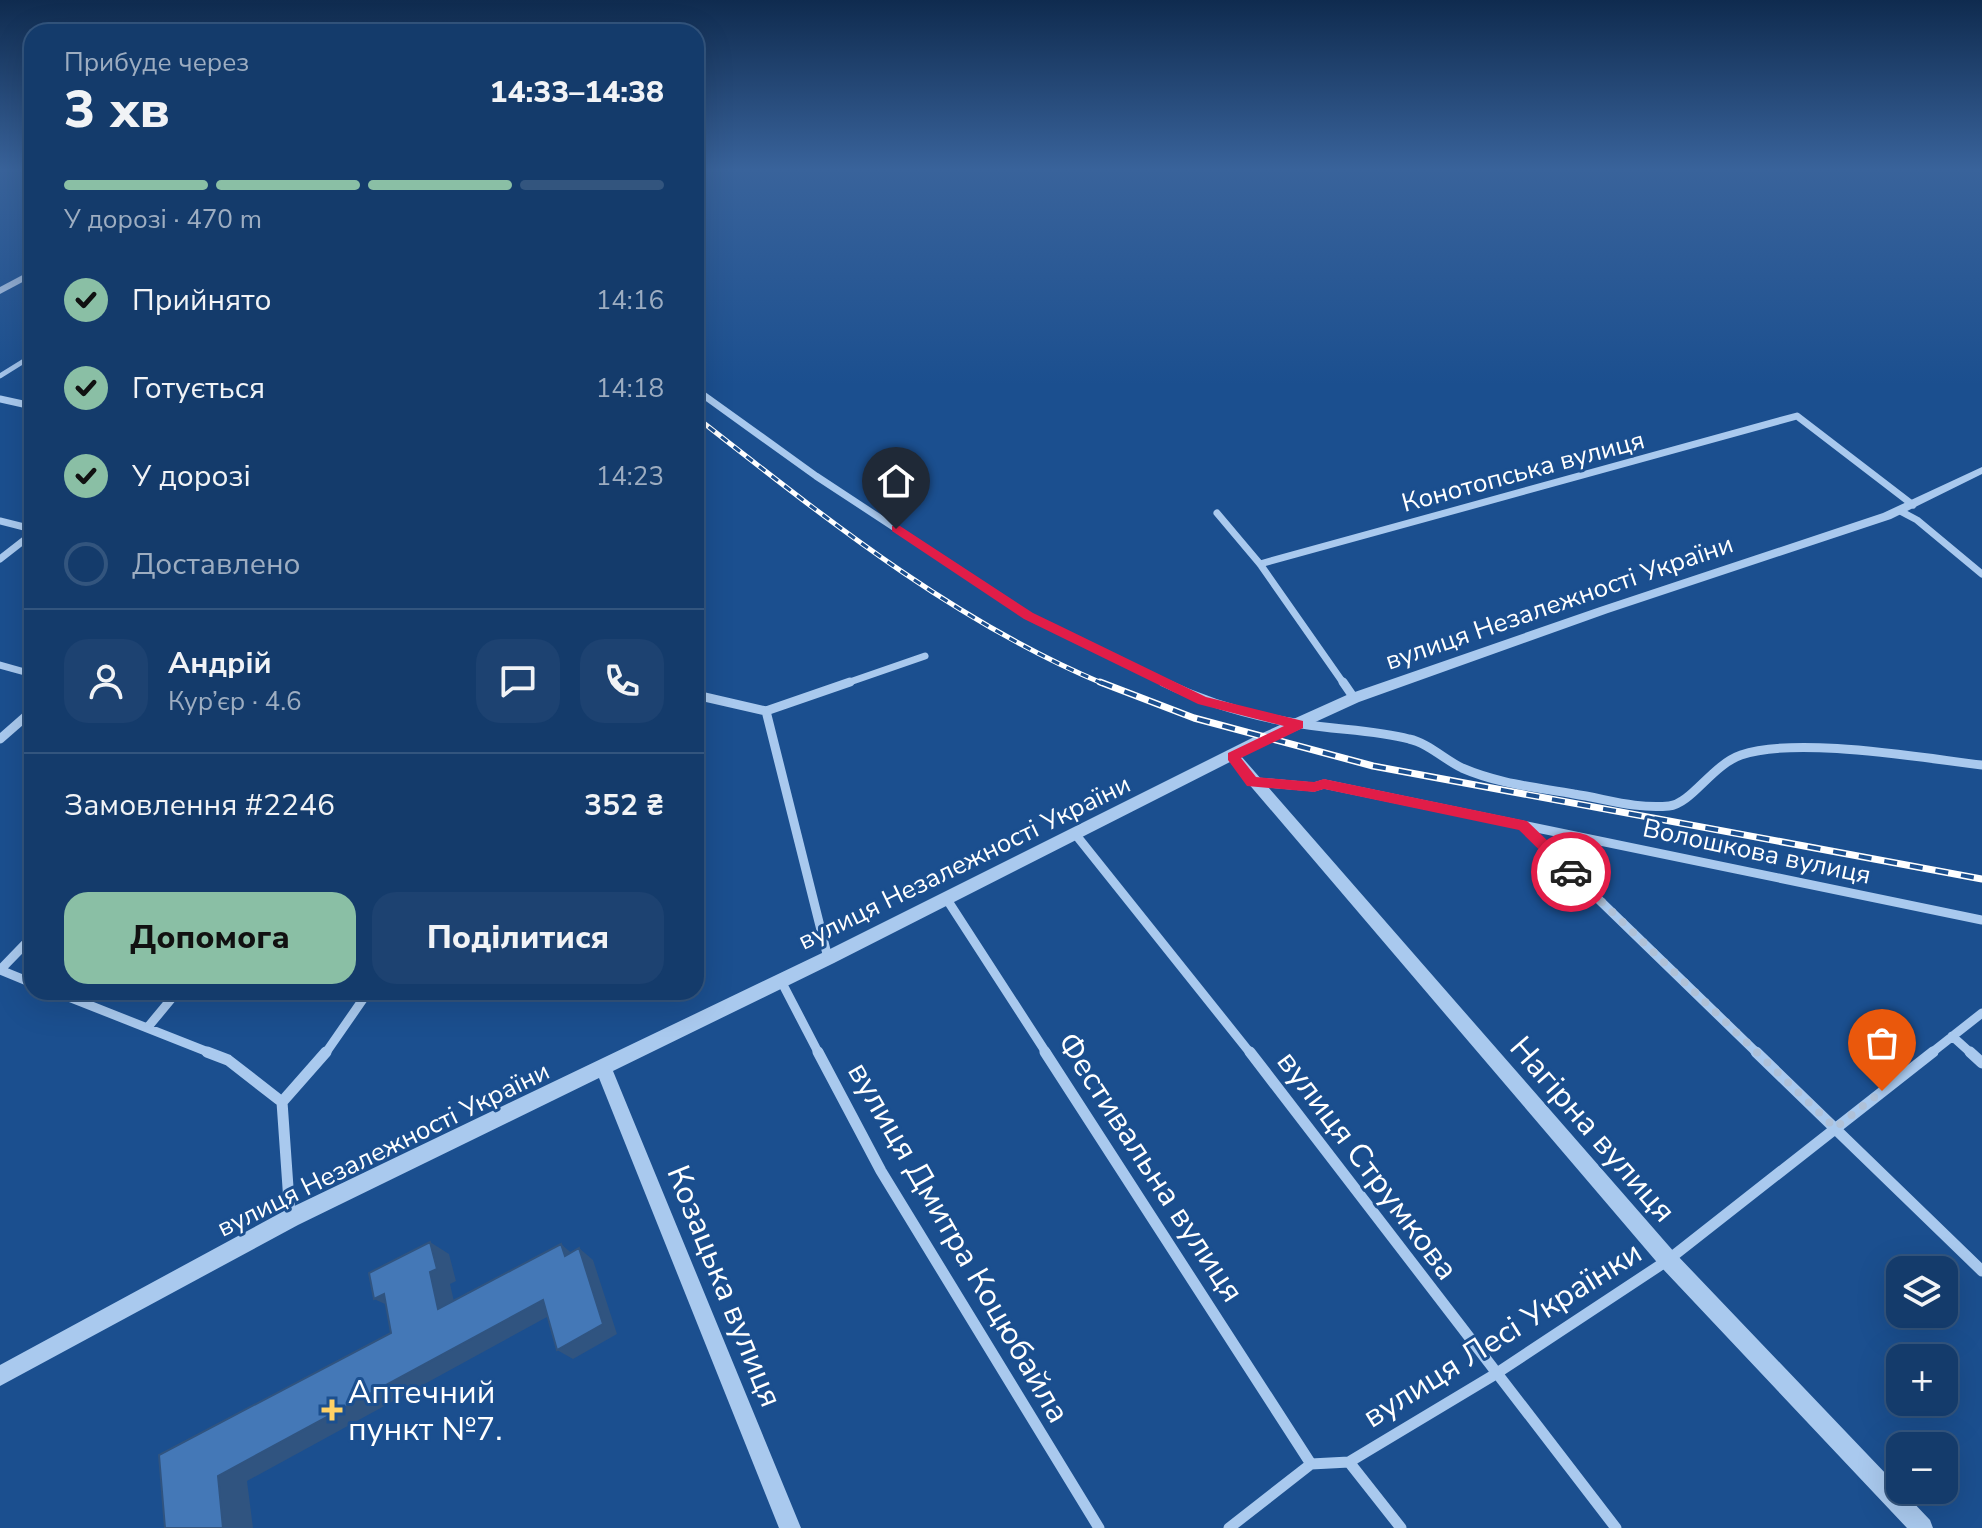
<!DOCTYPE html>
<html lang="uk">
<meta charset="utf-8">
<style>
body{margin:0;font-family:"Nunito Sans",sans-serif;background:#1d4271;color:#f1f3f6;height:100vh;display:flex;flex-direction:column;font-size:30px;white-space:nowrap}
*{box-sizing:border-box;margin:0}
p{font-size:26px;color:#9dadc1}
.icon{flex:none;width:44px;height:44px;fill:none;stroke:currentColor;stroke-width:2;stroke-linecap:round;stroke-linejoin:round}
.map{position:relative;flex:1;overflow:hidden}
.drawer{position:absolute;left:24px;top:24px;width:680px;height:976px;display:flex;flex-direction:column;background:#143b6b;border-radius:24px;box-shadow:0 8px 32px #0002,0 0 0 2px #33557e}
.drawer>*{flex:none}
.fabs{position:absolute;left:1886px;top:1256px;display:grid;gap:16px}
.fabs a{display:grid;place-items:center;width:72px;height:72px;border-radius:16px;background:#143b6b;box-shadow:0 8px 32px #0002,0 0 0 2px #33557e;font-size:40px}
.pin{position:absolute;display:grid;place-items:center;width:68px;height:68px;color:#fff;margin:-82px -34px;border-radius:50% 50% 50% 0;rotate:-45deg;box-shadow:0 0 8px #0007}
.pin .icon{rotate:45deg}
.courier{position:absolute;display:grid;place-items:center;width:80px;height:80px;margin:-40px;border:6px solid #e11d48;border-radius:50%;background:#fff;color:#222;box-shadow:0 2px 10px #0007}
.head em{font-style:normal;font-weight:800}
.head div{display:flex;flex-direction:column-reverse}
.head{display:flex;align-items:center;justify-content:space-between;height:136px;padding:0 40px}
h1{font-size:52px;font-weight:800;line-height:60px}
.bar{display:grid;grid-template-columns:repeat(4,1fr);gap:12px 8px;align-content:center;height:96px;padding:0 40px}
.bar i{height:10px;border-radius:6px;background:#33557e}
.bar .active{background:#8abfa5}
.bar p{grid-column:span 4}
.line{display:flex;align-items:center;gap:20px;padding:0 40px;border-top:2px solid #33557e}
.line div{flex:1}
.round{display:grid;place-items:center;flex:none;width:84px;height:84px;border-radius:24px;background:#1d4271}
ol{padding:0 40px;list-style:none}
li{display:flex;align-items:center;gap:24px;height:88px}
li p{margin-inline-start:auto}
li .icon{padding:8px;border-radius:50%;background:#8abfa5;color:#111;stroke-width:4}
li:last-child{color:#9dadc1}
li i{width:44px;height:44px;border:4px solid #33557e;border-radius:50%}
.cta{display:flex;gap:16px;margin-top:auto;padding:16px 40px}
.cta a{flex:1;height:92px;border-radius:24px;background:#8abfa5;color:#111;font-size:32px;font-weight:800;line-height:92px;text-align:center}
.cta a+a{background:#1d4271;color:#f1f3f6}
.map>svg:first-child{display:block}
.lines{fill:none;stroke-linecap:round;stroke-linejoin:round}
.minor-far3{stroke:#a9c9ee;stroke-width:5}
.minor-far2{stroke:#a9c9ee;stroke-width:7}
.minor-far1{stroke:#a9c9ee;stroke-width:9}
.minor{stroke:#a9c9ee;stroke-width:11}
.tertiary{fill:#a9c9ee;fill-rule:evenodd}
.secondary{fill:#d6e6fa;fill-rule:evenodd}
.rail-far1-casing{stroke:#fff;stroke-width:5}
.rail-casing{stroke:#fff;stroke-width:7}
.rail-far1{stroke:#1b4f8f;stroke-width:3;stroke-dasharray:8;stroke-linecap:butt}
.rail{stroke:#1b4f8f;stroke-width:4;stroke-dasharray:13;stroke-linecap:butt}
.shaded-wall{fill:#305480}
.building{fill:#4478b7;stroke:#305480;stroke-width:2}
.route{fill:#e11d48}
.done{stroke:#afc1d8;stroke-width:8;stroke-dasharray:0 14.4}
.poi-dot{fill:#ffd166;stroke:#1b4f8f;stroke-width:3}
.labels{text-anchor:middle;stroke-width:6;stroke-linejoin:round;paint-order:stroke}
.street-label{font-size:26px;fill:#fff;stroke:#1b4f8f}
.near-street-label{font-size:32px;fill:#fff;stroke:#1b4f8f}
.near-poi-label{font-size:32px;fill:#fff;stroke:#1b4f8f;text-anchor:start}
</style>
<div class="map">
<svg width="1982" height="1528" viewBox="0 0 1982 1528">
<rect width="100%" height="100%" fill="#1b4f8f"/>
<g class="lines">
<path class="minor-far3" d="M0,376L32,356
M696,390L705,396"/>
<path class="minor-far2" d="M702,394L816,476L1029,616L1168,684
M0,399L32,406
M1900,511L1917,520L1982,574
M1217,513L1260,564L1344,684
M0,521L32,529
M0,559L32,534
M1260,564L1797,416L1913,505
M0,665L32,674
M844,684L925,656"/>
<path class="minor-far1" d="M1163,682C1207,703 1254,717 1302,724C1337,730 1375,730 1409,739C1428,743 1445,760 1462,768C1499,784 1535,787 1574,794C1607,799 1634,809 1669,806C1691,804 1712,765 1741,755C1796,736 1922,758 1982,765
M1343,682L1354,698
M696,695L766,711L850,682
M766,711L828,958
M0,739L32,711
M1257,782L1314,787L1324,784L1982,920
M1523,826L1758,1054
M1076,835L1251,1054
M946,898L1047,1054
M32,937L0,970L32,983
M780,979L819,1054
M56,992L213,1054
M148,1027L177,992
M1952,1036L1972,1054
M325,1054L368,992
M1930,1054L1982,1013"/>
<path class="minor" d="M207,1052L228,1060L282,1102L290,1216
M818,1052L881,1171L1099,1528
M1045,1052L1311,1464
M1250,1052L1616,1528
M1756,1052L1982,1271
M1970,1052L1982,1063
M282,1102L326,1052
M1349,1462L1401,1528
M1229,1528L1311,1464L1349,1462L1494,1375L1668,1260L1933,1052"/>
<path class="tertiary" d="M1982,467V474L1891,519L1608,613L1359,702L1241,756L1675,1253L1930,1520L1933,1528H1907L1661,1267L1230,762L834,963L613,1071L801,1528H779L599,1078L298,1225L0,1386V1365L284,1211L822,953L1258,735L1349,694L1600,607L1883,513Z"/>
<path class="secondary" d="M32,270V277L0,294V287Z"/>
<g class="rail-far1-casing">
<path id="rail-far1" d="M696,417C824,517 953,621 1104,684"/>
</g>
<g class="rail-casing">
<path id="rail" d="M1100,682L1194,718L1373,766L1982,879"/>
</g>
<use href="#rail-far1" class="rail-far1"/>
<use href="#rail" class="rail"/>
</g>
<path class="shaded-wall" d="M430,1242L449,1254L456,1281L450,1284L458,1319L438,1309L430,1272Z
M561,1244L576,1257L565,1256Z
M579,1248L593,1260L617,1334L573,1359L557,1350Z
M384,1294L396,1309L374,1299Z
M543,1300L558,1311L247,1481L253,1528H223L218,1476Z"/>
<path class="building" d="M430,1242L437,1269L430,1272L438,1309L561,1244L565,1256L579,1248L603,1324L557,1350L543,1300L218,1476L223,1528H165L159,1455L391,1333L384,1294L374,1299L369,1273Z"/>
<linearGradient id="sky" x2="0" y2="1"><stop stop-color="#0f2b4f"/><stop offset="0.44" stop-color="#39639b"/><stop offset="1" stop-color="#39639b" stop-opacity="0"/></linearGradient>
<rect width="1982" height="385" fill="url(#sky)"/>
<path class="route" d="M892,526H900L1033,613L1058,625L1206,697L1303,721V728L1241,758L1256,777L1314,782L1324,779L1527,821L1576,868V876H1566L1519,830L1324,789L1314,792L1247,786L1228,760V753L1284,726L1198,704L1024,619L892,531Z"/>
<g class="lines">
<path class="done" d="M1571,872L1835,1128L1882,1091"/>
</g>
<path class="poi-dot" d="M328 1398h8v8h8v8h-8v8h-8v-8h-8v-8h8z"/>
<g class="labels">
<g class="street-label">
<text transform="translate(1523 471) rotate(-15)" y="9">Конотопська вулиця</text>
<text transform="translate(1559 602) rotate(-19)" y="9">вулиця Незалежності України</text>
<text transform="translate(1757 851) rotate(12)" y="9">Волошкова вулиця</text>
<text transform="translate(964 862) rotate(-26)" y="9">вулиця Незалежності України</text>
<text transform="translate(383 1149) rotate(-26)" y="9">вулиця Незалежності України</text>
</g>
<g class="near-street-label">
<text transform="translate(1593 1129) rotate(49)" y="11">Нагірна вулиця</text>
<text transform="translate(1368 1165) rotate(53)" y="11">вулиця Струмкова</text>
<text transform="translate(1151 1167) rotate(57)" y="11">Фестивальна вулиця</text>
<text transform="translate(959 1242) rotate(60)" y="11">вулиця Дмитра Коцюбайла</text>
<text transform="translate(725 1286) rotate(68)" y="11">Козацька вулиця</text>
<text transform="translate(1502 1334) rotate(-32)" y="11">вулиця Лесі Українки</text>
</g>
<g class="near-poi-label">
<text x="348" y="1403">Аптечний<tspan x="348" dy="37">пункт №7.</tspan></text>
</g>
</g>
</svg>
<div class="fabs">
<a><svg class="icon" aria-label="layers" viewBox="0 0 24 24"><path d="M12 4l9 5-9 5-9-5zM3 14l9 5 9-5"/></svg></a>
<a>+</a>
<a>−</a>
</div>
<div class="pin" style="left:1882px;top:1091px;background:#ea580c"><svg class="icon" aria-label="bag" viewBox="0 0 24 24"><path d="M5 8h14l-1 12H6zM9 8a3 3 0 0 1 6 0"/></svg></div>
<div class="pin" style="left:896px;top:529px;background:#1f2937"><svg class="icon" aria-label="home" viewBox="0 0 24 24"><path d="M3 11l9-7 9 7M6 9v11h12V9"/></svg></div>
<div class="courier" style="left:1571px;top:872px"><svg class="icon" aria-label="car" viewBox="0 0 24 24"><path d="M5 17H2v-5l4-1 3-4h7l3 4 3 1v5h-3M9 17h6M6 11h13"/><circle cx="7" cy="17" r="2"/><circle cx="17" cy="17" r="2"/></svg></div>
<section class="drawer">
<div class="head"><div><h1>3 хв</h1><p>Прибуде через</p></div><em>14:33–14:38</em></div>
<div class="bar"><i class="active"></i><i class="active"></i><i class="active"></i><i></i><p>У дорозі · 470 m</p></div>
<ol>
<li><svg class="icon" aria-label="check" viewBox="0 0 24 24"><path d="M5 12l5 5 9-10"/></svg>Прийнято<p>14:16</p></li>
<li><svg class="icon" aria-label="check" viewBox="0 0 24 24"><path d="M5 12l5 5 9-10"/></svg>Готується<p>14:18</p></li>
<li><svg class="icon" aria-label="check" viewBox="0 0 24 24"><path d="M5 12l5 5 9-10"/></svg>У дорозі<p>14:23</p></li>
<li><i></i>Доставлено</li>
</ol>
<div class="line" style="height:144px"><a class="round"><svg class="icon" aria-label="person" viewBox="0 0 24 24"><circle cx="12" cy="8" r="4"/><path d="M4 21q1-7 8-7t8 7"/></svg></a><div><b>Андрій</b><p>Кур’єр · 4.6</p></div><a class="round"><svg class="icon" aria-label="chat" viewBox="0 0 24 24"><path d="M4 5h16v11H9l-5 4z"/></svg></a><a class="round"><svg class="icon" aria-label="phone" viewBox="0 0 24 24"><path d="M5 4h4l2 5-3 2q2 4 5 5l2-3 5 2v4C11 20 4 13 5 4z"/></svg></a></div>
<div class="line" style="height:104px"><div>Замовлення #2246</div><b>352 ₴</b></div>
<div class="cta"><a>Допомога</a><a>Поділитися</a></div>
</section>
</div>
